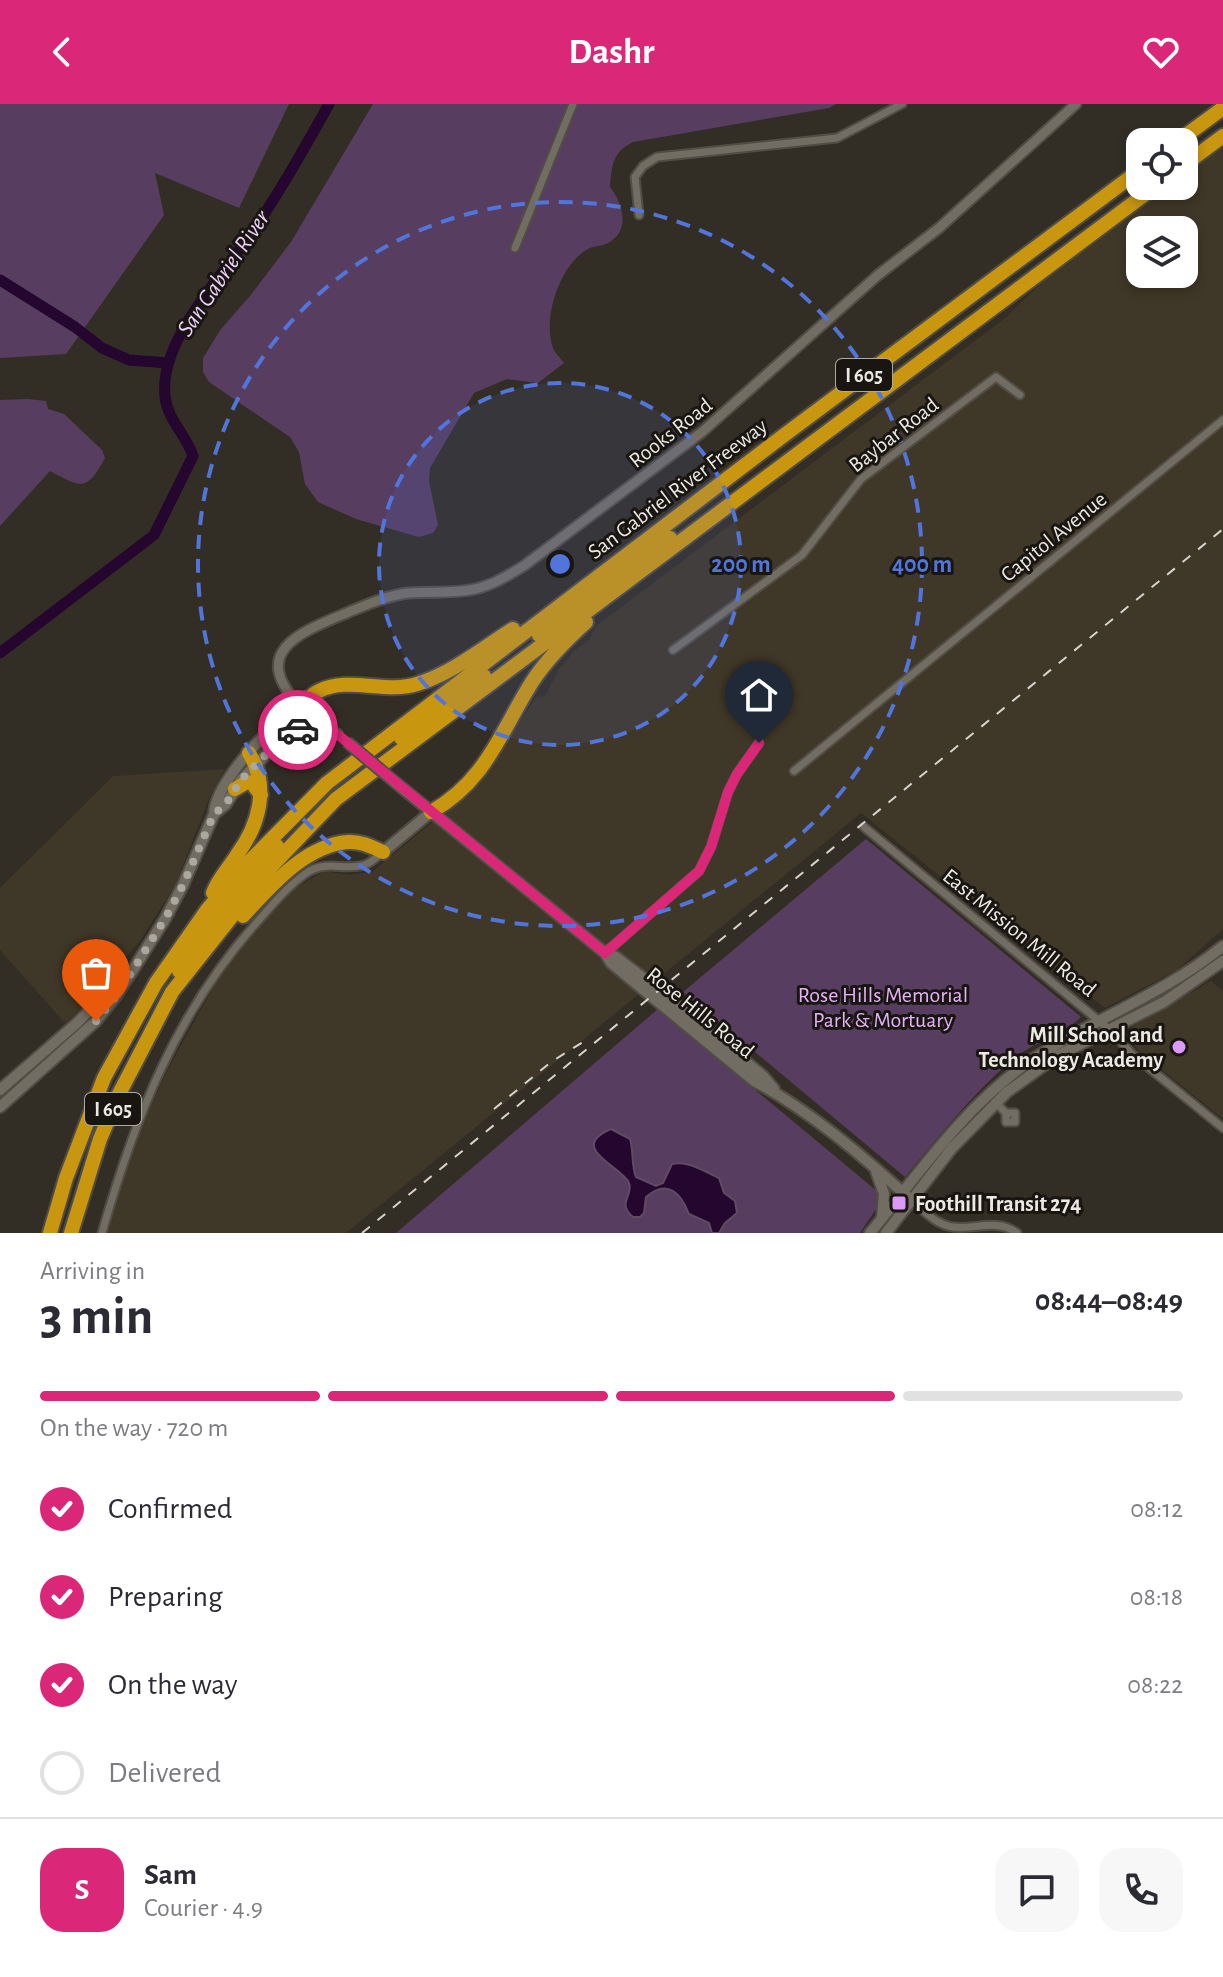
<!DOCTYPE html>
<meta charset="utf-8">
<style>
body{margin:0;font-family:"Alegreya Sans",sans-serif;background:#f7f7f7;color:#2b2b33;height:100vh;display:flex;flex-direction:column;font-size:30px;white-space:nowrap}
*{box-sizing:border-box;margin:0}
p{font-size:26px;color:#7c7c81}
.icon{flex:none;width:44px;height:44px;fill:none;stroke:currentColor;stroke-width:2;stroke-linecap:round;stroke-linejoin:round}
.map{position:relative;height:1129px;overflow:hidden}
.sheet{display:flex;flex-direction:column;background:#fff;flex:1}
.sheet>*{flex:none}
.tools{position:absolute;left:1126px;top:24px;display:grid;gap:16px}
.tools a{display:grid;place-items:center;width:72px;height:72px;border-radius:16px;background:#fff;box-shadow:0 4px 12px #0003;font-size:40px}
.pin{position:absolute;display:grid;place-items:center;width:68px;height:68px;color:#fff;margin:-82px -34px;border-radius:50% 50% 50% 0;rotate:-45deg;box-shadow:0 0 8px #0007}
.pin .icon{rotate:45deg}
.courier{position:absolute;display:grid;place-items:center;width:80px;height:80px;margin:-40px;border:6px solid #db2777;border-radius:50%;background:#fff;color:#222;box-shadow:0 2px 10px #0007}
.summary em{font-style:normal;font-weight:700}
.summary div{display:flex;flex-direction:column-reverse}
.summary{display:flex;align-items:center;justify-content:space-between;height:136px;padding:0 40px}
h1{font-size:52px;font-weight:700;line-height:60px}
.bar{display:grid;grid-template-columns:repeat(4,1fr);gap:12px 8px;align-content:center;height:96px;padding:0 40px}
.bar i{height:10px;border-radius:6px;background:#e1e1e2}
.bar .active{background:#db2777}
.bar p{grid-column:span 4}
.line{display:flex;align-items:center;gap:20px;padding:0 40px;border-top:2px solid #e1e1e2}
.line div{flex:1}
.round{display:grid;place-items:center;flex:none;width:84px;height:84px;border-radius:24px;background:#f7f7f7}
ol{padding:0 40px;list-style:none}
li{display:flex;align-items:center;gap:24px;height:88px}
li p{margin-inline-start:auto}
li .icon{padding:8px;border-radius:50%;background:#db2777;color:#fff;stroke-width:4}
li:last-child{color:#7c7c81}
li i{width:44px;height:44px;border:4px solid #e1e1e2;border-radius:50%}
header{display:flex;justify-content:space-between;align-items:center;height:104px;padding:0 40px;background:#db2777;color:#fff;font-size:36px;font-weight:700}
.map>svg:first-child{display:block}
.built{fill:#3f3727;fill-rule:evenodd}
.green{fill:#573e61}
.water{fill:#24062e;stroke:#604a64;stroke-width:2}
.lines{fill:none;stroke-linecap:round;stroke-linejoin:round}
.river{stroke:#24062e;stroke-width:11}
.minor-casing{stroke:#514d45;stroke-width:11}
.tertiary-casing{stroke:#514d45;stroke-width:13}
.secondary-casing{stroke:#514d45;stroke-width:14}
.motorway-casing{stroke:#514d45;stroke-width:18}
.minor{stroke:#726d62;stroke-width:7}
.tertiary{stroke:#726d62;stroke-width:9}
.secondary{stroke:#726d62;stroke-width:10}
.motorway{stroke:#c99610;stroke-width:14}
.rail{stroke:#d7d4cd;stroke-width:2;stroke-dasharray:10 10;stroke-linecap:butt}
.secondary-bridge-casing{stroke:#514d45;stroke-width:14;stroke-linecap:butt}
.secondary-bridge{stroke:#726d62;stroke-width:10}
.done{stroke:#aba8a0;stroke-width:8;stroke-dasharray:0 14.4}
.route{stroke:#db2777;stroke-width:10}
.ring{fill:none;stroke:#5175db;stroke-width:4;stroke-dasharray:14 10}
.poi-dot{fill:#dc99f5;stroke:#191612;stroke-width:3}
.labels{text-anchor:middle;stroke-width:6;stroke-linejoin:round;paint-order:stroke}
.shield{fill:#191612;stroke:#adaaa4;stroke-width:2}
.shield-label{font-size:20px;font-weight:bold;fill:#ece9e3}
.street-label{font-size:22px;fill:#ece9e3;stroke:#191612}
.park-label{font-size:22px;fill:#e4b1f8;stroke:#191612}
.poi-label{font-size:22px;font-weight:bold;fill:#ece9e3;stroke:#191612;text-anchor:end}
.water-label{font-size:24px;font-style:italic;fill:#eed0fa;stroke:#191612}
.centre{fill:#5175db;stroke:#191612;stroke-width:4}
.ring-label{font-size:24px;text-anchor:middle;font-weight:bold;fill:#5175db;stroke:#191612;stroke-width:6;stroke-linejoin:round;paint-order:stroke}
</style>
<header><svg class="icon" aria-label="back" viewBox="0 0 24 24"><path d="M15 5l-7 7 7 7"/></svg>Dashr<svg class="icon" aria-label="heart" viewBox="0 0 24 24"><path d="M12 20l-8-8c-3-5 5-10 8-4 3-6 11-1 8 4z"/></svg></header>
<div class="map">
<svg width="1223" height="1129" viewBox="0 0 1223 1129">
<rect width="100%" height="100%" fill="#332e25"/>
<path class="built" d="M1223,29V825L1177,866L1105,904L861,709L346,1129H107L135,1035L168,965L225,862L288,789L324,767L349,771L372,768L459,696L499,649L536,593L545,592L559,565L574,547L589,536L596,522L1005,214L1085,137L1155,82H1184V60ZM1140,126H1184V170H1140Z
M225,665L210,692L176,780L139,838L83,903L65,919L0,846V784L113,672Z
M1211,877L1223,887V1015L1140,948L1127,932L1132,923Z"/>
<path class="green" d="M0,0H289L239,104L155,69L164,111L66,250L0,254Z
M373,0H836L829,4L633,38C612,48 612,62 610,83C624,101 631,128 606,140C600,142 593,142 588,145C560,160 542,214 553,244C555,249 561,255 564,259L538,279L507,275L474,289L430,364L429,377L438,421L433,429L419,433L356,415L318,398L305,380L299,348L290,333L209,278L203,268V254L221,225L250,192L291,138Z
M28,295L46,297L48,305L64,310L102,346L105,354C86,389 81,383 50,367L0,422V296Z
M866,735L1081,913C1061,932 1034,938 1013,955C972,990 939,1032 905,1073L683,888Z
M658,905L884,1093L860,1129H396Z"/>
<path class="water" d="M611,1025L630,1035C634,1048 631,1061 636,1073L656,1082L663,1079L672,1060C688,1056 705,1068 719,1074L724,1089L735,1097L737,1109L725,1119L719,1129H712L709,1119L689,1110C681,1090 668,1074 646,1093L644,1109L640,1113H633C616,1098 634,1092 629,1079C623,1063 566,1044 611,1025Z"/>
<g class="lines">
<path class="river" d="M0,176L75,223L102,244L129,256L168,259
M0,549L154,431L193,352C186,330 167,316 165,292C159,236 223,171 253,127C281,86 305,43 329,0"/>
<g class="minor-casing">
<path id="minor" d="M639,111L635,73L643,62L657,53L837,34L902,0
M515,144L573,0
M673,546L802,451L861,375L996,273L1020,291
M794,667L1223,316
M864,723L1110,926L1133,951L1223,1024
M605,849L699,767L711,743L728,688L737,670L759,639
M995,998L1006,1009H1015V1018H1006V1009
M910,1095C923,1106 936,1121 953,1123C975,1126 997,1114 1017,1129
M102,1129C135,1013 176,908 258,817C273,800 287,783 305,770C326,755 343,767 364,761C371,759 377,753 383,748"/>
</g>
<g class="tertiary-casing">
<path id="tertiary" d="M300,602C249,549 298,529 344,510C364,502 385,492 408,489C430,487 453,490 475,485C493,481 509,471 525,461L702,328L878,171L939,124L1076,0"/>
</g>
<g class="secondary-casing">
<path id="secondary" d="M300,602L332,627
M280,636C301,624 314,624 337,630
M396,679L605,849L611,859L754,977C809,1006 864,1053 910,1095
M214,710L226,700L241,676L280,636L283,622L288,616
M383,748L431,708
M605,849L616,853L659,886L763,972L774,985
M0,986L77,919L109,886L122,880
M0,1003L96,917L117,891L165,815L183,781L214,710C215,679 273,617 300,602
M876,1067L884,1090L882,1114
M870,1129C918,1071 962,1006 1023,962C1087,917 1162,892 1223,842
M886,1129L952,1044L1007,988L1057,952L1164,898L1223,857"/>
</g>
<g class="motorway-casing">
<path id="motorway" d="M1177,38L1223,4
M1184,61L1223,32
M539,531L670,434
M300,602C306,597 312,590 319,587C348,572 386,590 417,580C451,570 483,544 513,525
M401,634L484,572
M235,685L247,678L252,679L261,691
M431,708C486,677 500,629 532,578C547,555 566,536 586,518
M213,789C218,775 229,764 237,751C259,721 270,683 249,649
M243,812C270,783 305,741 348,738C361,737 372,743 383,748
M179,867L225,803L277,742
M50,1129L66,1074L104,974L156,879L207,806L238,769L327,679L787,329L1140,66
M71,1129L100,1035L119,990L172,888L271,763L336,695L1156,82"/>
</g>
<use href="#minor" class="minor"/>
<use href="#tertiary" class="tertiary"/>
<use href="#secondary" class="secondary"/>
<use href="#motorway" class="motorway"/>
<path class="rail" d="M494,1005L551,958L583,938
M362,1129L1223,425"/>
<g class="secondary-bridge-casing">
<path id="secondary-bridge" d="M347,638L396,679"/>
</g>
<use href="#secondary-bridge" class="secondary-bridge"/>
</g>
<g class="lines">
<path class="done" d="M96,917L117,891L165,815L183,781L214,710L226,700L241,676L280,636L298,626"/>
<path class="route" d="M298,626L309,624L337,630L605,849L699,767L711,743L728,688L737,670L759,639"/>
</g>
<circle cx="560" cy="460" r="181" fill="#5175db" fill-opacity=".12"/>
<g class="ring">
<circle cx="560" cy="460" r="181"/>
<circle cx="560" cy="460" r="362"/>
</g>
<g class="poi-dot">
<circle cx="1179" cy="943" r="8"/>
<rect x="891" y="1091" width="16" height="16" rx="4"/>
</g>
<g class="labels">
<g class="shield">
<rect x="836" y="255" width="56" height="32" rx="6"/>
<rect x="85" y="989" width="56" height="32" rx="6"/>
</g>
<g class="shield-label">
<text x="864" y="278">I 605</text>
<text x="113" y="1012">I 605</text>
</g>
<g class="street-label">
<text transform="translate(670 328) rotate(-38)" y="8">Rooks Road</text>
<text transform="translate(893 330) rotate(-38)" y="8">Baybar Road</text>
<text transform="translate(677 384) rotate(-37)" y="8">San Gabriel River Freeway</text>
<text transform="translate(1053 432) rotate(-39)" y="8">Capitol Avenue</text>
<text transform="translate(1020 828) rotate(39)" y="8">East Mission Mill Road</text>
<text transform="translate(701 908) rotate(39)" y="8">Rose Hills Road</text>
</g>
<g class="park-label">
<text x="883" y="898">Rose Hills Memorial<tspan x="883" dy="25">Park &amp; Mortuary</tspan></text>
</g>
<g class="poi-label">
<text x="1163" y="938">Mill School and<tspan x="1163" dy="25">Technology Academy</tspan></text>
<text x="915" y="1107" text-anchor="start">Foothill Transit 274</text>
</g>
<g class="water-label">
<text transform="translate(223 169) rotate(-56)" y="8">San Gabriel River</text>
</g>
</g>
<circle cx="560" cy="460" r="12" class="centre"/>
<g class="ring-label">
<text x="741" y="468">200 m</text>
<text x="922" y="468">400 m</text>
</g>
</svg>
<div class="tools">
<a><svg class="icon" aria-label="locate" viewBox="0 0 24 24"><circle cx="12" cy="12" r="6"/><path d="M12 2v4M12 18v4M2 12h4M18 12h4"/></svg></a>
<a><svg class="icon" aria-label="layers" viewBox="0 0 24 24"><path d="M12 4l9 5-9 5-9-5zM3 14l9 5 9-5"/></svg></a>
</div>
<div class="pin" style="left:96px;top:917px;background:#ea580c"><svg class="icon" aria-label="bag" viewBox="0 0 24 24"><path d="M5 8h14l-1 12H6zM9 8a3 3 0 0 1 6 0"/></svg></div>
<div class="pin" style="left:759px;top:639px;background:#1f2937"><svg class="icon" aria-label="home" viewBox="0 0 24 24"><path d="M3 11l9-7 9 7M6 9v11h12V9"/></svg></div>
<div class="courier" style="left:298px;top:626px"><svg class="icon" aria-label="car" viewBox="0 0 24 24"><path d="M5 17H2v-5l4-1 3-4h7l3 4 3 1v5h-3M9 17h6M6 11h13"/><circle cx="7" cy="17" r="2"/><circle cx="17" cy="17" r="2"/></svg></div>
</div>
<section class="sheet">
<div class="summary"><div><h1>3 min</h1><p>Arriving in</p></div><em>08:44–08:49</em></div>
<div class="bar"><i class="active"></i><i class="active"></i><i class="active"></i><i></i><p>On the way · 720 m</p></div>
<ol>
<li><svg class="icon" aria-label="check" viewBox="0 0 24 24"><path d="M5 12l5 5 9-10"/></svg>Confirmed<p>08:12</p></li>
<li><svg class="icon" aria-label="check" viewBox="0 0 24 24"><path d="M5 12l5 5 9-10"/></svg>Preparing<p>08:18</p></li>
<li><svg class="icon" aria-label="check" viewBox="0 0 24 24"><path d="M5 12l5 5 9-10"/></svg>On the way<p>08:22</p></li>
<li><i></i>Delivered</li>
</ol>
<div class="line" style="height:144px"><b class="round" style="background:#db2777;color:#fff">S</b><div><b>Sam</b><p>Courier · 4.9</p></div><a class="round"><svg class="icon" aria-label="chat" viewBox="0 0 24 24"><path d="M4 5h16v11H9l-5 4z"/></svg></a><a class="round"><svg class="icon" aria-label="phone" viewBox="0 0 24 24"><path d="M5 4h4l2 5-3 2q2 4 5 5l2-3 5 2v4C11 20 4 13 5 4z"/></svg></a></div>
</section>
